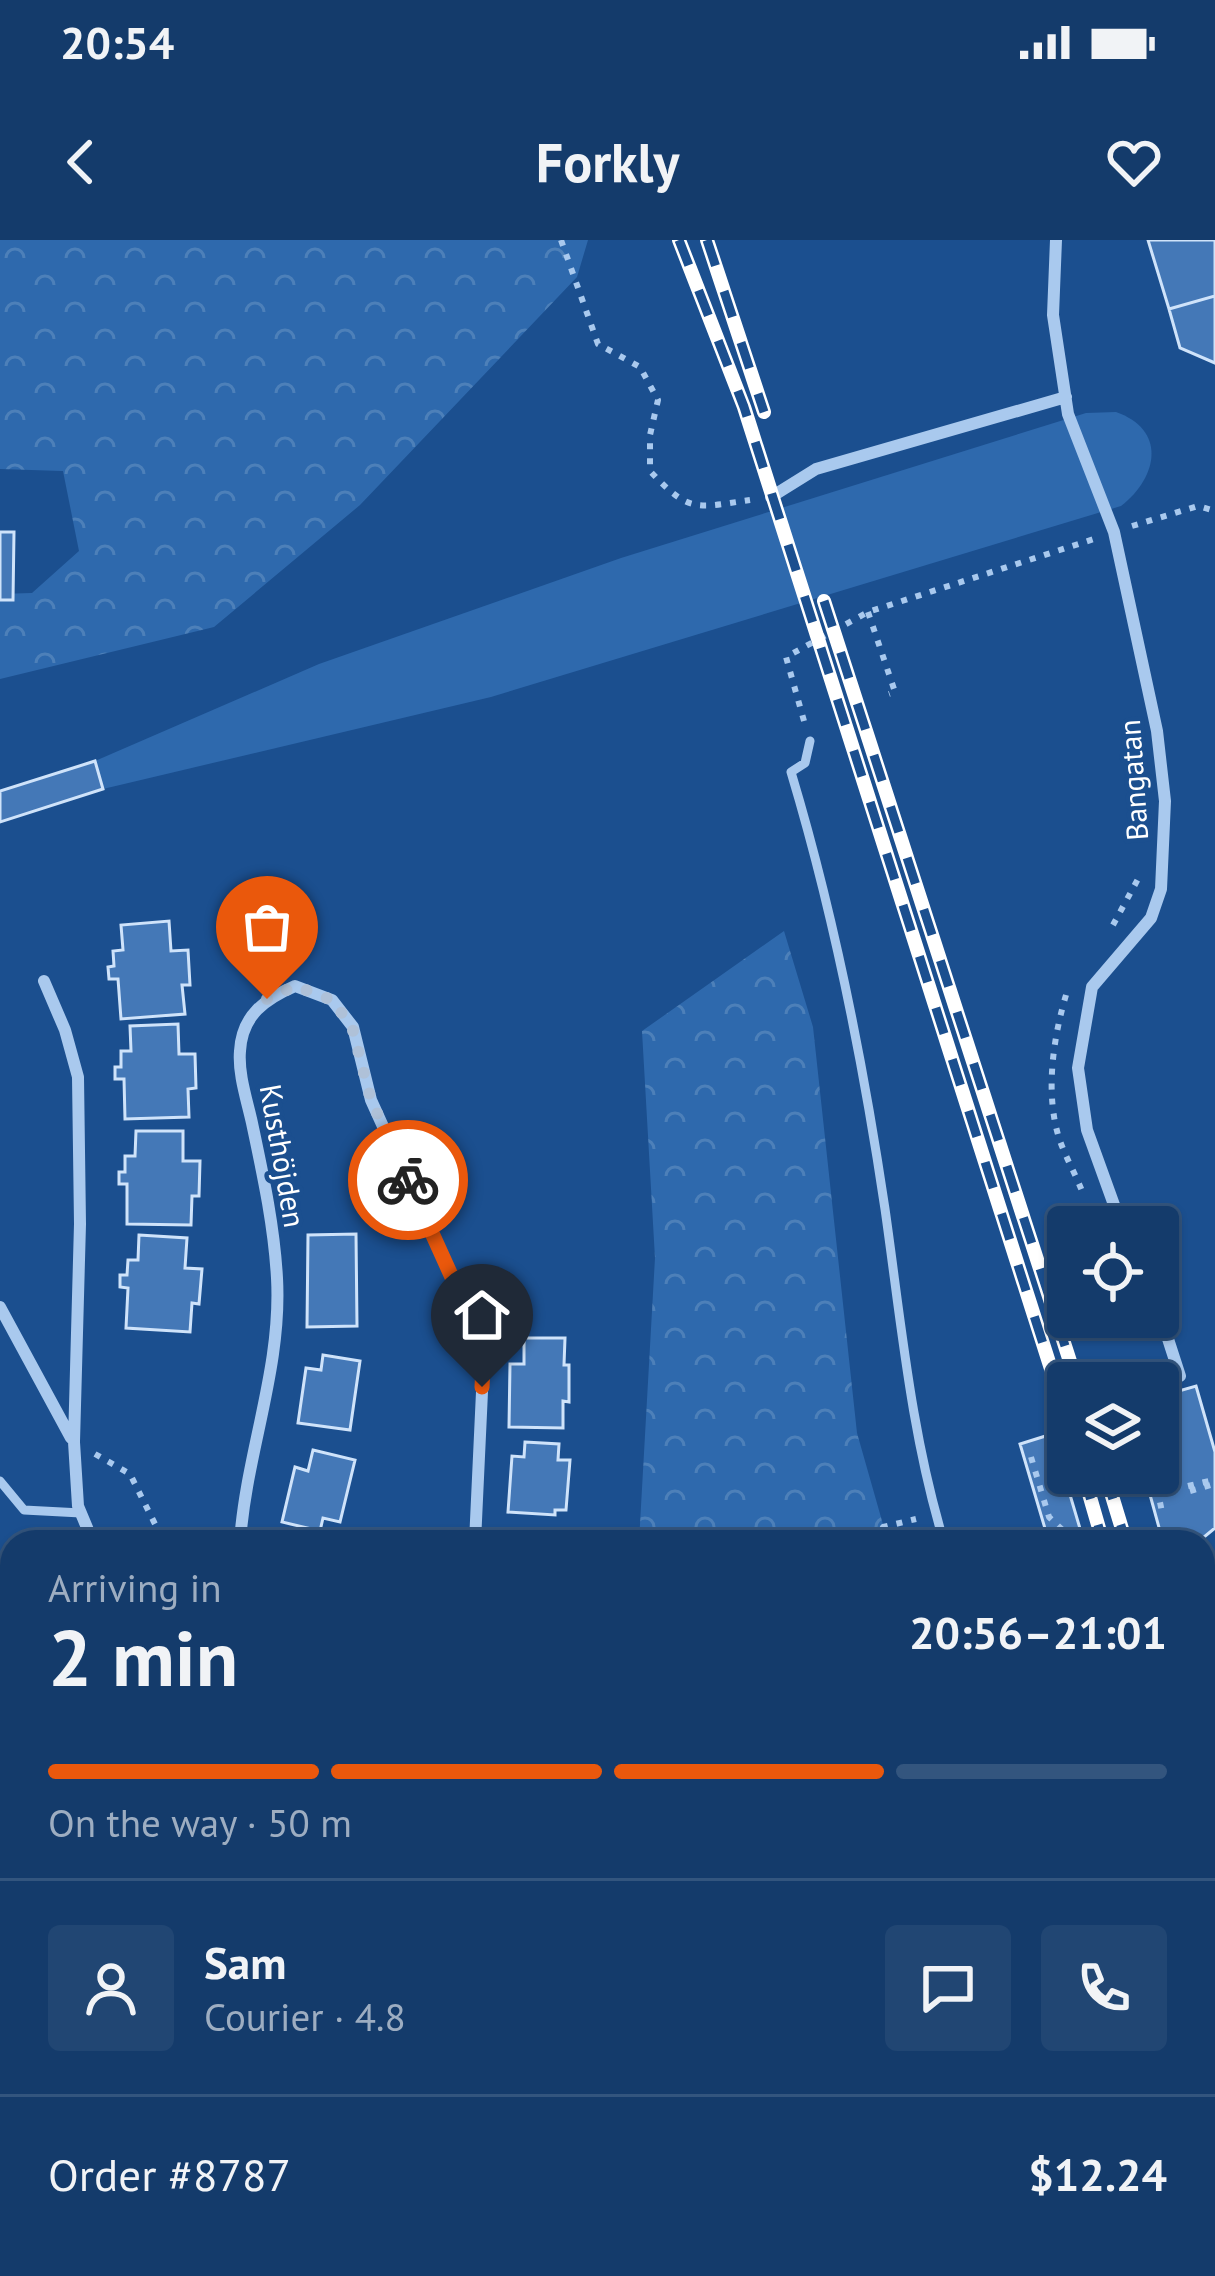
<!DOCTYPE html>
<meta charset="utf-8">
<style>
body{margin:0;font-family:"PT Sans",sans-serif;background:#214673;color:#f1f3f6;height:100vh;display:flex;flex-direction:column;font-size:45px;white-space:nowrap}
*{box-sizing:border-box;margin:0}
p{font-size:39px;color:#9dadc1}
.icon{flex:none;width:66px;height:66px;fill:none;stroke:currentColor;stroke-width:2;stroke-linecap:round;stroke-linejoin:round}
.map{position:relative;flex:1;overflow:hidden}
.drawer{position:absolute;left:0px;top:1290px;width:1215px;height:747px;display:flex;flex-direction:column;background:#143b6b;border-radius:36px 36px 0 0;box-shadow:0 3px 9px #0004,0 0 0 3px #33557e}
.drawer>*{flex:none}
.buttons{position:absolute;left:1047px;top:966px;display:grid;gap:24px}
.buttons a{display:grid;place-items:center;width:132px;height:132px;border-radius:12px;background:#143b6b;box-shadow:0 3px 9px #0004,0 0 0 3px #33557e;font-size:60px}
.pin{position:absolute;display:grid;place-items:center;width:102px;height:102px;color:#fff;margin:-123px -51px;border-radius:50% 50% 50% 0;rotate:-45deg;box-shadow:0 0 12px #0007}
.pin .icon{rotate:45deg}
.courier{position:absolute;display:grid;place-items:center;width:120px;height:120px;margin:-60px;border:9px solid #ea580c;border-radius:50%;background:#fff;color:#222;box-shadow:0 3px 15px #0007}
.overview em{font-style:normal;font-weight:700}
.overview div{display:flex;flex-direction:column-reverse}
.overview{display:flex;align-items:center;justify-content:space-between;height:204px;padding:0 48px}
h1{font-size:78px;font-weight:700;line-height:90px}
.bar{display:grid;grid-template-columns:repeat(4,1fr);gap:18px 12px;align-content:center;height:144px;padding:0 48px}
.bar i{height:15px;border-radius:9px;background:#33557e}
.bar .selected{background:#ea580c}
.bar p{grid-column:span 4}
.line{display:flex;align-items:center;gap:30px;padding:0 48px;border-top:3px solid #33557e}
.line div{flex:1}
.round{display:grid;place-items:center;flex:none;width:126px;height:126px;border-radius:12px;background:#214673}
.status{display:flex;justify-content:space-between;align-items:center;height:84px;padding:0 60px;background:#143b6b;direction:ltr}
.status svg{height:33px;fill:currentColor}
header{display:flex;justify-content:space-between;align-items:center;height:156px;padding:0 48px;background:#143b6b;font-size:54px;font-weight:700}
.map>svg:first-child{display:block}
.green{fill:#2e69ad}
.forest{fill:url(#forest-crowns)}
.building{fill:#4478b7;stroke:#cfe3fa;stroke-width:3}
.lines{fill:none;stroke-linecap:round;stroke-linejoin:round}
.path{stroke:#a9c9ee;stroke-width:6;stroke-dasharray:6 9;stroke-linecap:butt}
.lane{stroke:#a9c9ee;stroke-width:9}
.street{stroke:#a9c9ee;stroke-width:12}
.rail-casing{stroke:#fff;stroke-width:14}
.rail{stroke:#1b4f8f;stroke-width:9;stroke-dasharray:27;stroke-linecap:butt}
.done{stroke:#afc1d8;stroke-width:12;stroke-dasharray:0 21.6}
.route{stroke:#ea580c;stroke-width:15}
.labels{text-anchor:middle;stroke-width:9;stroke-linejoin:round;paint-order:stroke}
.street-label{font-size:30px;fill:#fff;stroke:#1b4f8f}
</style>
<div class="status"><b>20:54</b><svg viewBox="0 0 49 12"><path d="M0 12V9h3v3zM5 12V6h3v6zM10 12V3h3v9zM15 12V0h3v12zM26 1h20v11H26zM47 4h2v5h-2z"/></svg></div>
<header><svg class="icon" aria-label="back" viewBox="0 0 24 24"><path d="M15 5l-7 7 7 7"/></svg>Forkly<svg class="icon" aria-label="heart" viewBox="0 0 24 24"><path d="M12 20l-8-8c-3-5 5-10 8-4 3-6 11-1 8 4z"/></svg></header>
<div class="map">
<svg width="1215" height="2036" viewBox="0 0 1215 2036">
<defs>
<pattern id="forest-crowns" width="20" height="18" patternUnits="userSpaceOnUse" patternTransform="scale(3)"><rect width="20" height="18" fill="#2e69ad"/><path d="M2 6a3 3 0 1 1 6 0M12 15a3 3 0 1 1 6 0" fill="none" stroke="#4d80b9"/></pattern>
</defs>
<rect width="100%" height="100%" fill="#1b4f8f"/>
<path class="green" d="M1116,172C1167,190 1158,237 1121,266L491,457L103,549L95,521L319,424L621,318L1086,173Z"/>
<path class="forest" d="M0,0H588L577,37L360,265L214,387L0,439V354L32,353L79,311L63,231L0,229Z
M784,691L813,787L857,1193L888,1302H639L655,1018L642,791Z
M0,1817L12,1834V2025H133L137,2036H0Z
M819,2025H1112L1113,2036H834Z"/>
<path class="building" d="M1148,0H1215V56L1169,69Z
M1215,56V123L1180,108L1169,69Z
M0,292H14L13,360H0Z
M95,521L103,549L0,582V551Z
M169,681L171,711L188,710L190,745H182L185,774L121,779L118,739H109L108,727L114,726L113,711L123,710L121,685Z
M178,784L179,814H195L196,848L188,849L189,877L125,879L124,839H115V827H121V811H131L130,786Z
M136,891H183V921H200L199,956H192L191,985L127,984V944H119V932H125V916H135Z
M356,994L357,1086L307,1087L308,995Z
M139,995L187,998L185,1028L202,1029L199,1064L192,1063L190,1092L126,1088L128,1048L120,1047V1035H127L128,1020H138Z
M524,1098H565L564,1125H569V1162L563,1161V1188L509,1187L510,1124H524Z
M323,1115L360,1121L350,1190L298,1183L306,1128L321,1130Z
M1196,1146L1215,1212V1288L1198,1302H1163L1144,1233H1158V1157Z
M1052,1194L1084,1302H1049L1020,1204Z
M525,1202L559,1204L558,1220H570L566,1270H555V1275L508,1272L512,1216L524,1217Z
M313,1210L355,1220L340,1282L323,1278L320,1291L282,1282L295,1227L308,1231Z"/>
<g class="lines">
<path class="path" d="M561,0L598,104L640,127L658,160L650,195V231C689,273 695,268 750,260
M1132,286L1198,266L1215,271
M868,372L895,452L889,454
M804,481L786,417L868,372L1097,298
M1113,685L1138,639
M1066,755C1053,799 1045,853 1059,898C1065,916 1075,933 1082,951
M95,1214L130,1234L164,1302
M1031,1217L1049,1277L1074,1301
M1154,1233L1162,1272
M1188,1246L1213,1240
M1190,1251L1214,1244
M877,1302L883,1287L916,1279
M1057,1302L1060,1289
M0,1691L12,1687
M696,2025L711,2036
M413,2030L428,2032L458,2025"/>
<path class="lane" d="M810,501L805,523L791,532C834,675 863,821 885,969C901,1081 911,1194 944,1302
M0,1241L24,1270L81,1273
M1151,2025V2036"/>
<path class="street" d="M1056,0L1053,75L1068,174L1114,292L1157,491L1165,561L1161,649L1151,678L1092,747L1078,828L1087,890L1122,987
M771,257L816,229L1066,157
M44,741L65,790L78,837L80,984L74,1202L78,1266L93,1302
M0,1067L71,1198
M1158,1068L1180,1136
M240,1302C246,1213 282,1129 277,1038C274,985 263,935 252,883C247,860 238,834 240,811C242,775 265,759 295,746L332,760L353,787L371,860L484,1109L475,1302
M363,2025L367,2036
M376,2036L396,2025"/>
<g class="rail-casing">
<path id="rail" d="M679,0L744,167L1068,1182
M707,0L764,172
M824,361L1077,1143
M1083,1233L1103,1302
M1105,1233L1126,1302
M1203,1573L1215,1626
M1203,1699L1215,1756"/>
</g>
<use href="#rail" class="rail"/>
</g>
<g class="lines">
<path class="done" d="M267,759L295,746L332,760L352,787L371,860L408,940"/>
<path class="route" d="M408,940L484,1108L482,1147"/>
</g>
<g class="labels">
<g class="street-label">
<text transform="translate(1134 540) rotate(-94)" y="10">Bangatan</text>
<text transform="translate(282 916) rotate(80)" y="10">Kusthöjden</text>
</g>
</g>
</svg>
<div class="buttons">
<a><svg class="icon" aria-label="locate" viewBox="0 0 24 24"><circle cx="12" cy="12" r="6"/><path d="M12 2v4M12 18v4M2 12h4M18 12h4"/></svg></a>
<a><svg class="icon" aria-label="layers" viewBox="0 0 24 24"><path d="M12 4l9 5-9 5-9-5zM3 14l9 5 9-5"/></svg></a>
</div>
<div class="pin" style="left:267px;top:759px;background:#ea580c"><svg class="icon" aria-label="bag" viewBox="0 0 24 24"><path d="M5 8h14l-1 12H6zM9 8a3 3 0 0 1 6 0"/></svg></div>
<div class="pin" style="left:482px;top:1147px;background:#1f2937"><svg class="icon" aria-label="home" viewBox="0 0 24 24"><path d="M3 11l9-7 9 7M6 9v11h12V9"/></svg></div>
<div class="courier" style="left:408px;top:940px"><svg class="icon" aria-label="bike" viewBox="0 0 24 24"><circle cx="6" cy="16" r="4"/><circle cx="18" cy="16" r="4"/><path d="M6 16l4-8h5l3 8M10 8l3 8H6M13 5h3"/></svg></div>
<section class="drawer">
<div class="overview"><div><h1>2 min</h1><p>Arriving in</p></div><em>20:56–21:01</em></div>
<div class="bar"><i class="selected"></i><i class="selected"></i><i class="selected"></i><i></i><p>On the way · 50 m</p></div>
<div class="line" style="height:216px"><a class="round"><svg class="icon" aria-label="person" viewBox="0 0 24 24"><circle cx="12" cy="8" r="4"/><path d="M4 21q1-7 8-7t8 7"/></svg></a><div><b>Sam</b><p>Courier · 4.8</p></div><a class="round"><svg class="icon" aria-label="chat" viewBox="0 0 24 24"><path d="M4 5h16v11H9l-5 4z"/></svg></a><a class="round"><svg class="icon" aria-label="phone" viewBox="0 0 24 24"><path d="M5 4h4l2 5-3 2q2 4 5 5l2-3 5 2v4C11 20 4 13 5 4z"/></svg></a></div>
<div class="line" style="height:156px"><div>Order #8787</div><b>$12.24</b></div>
</section>
</div>
